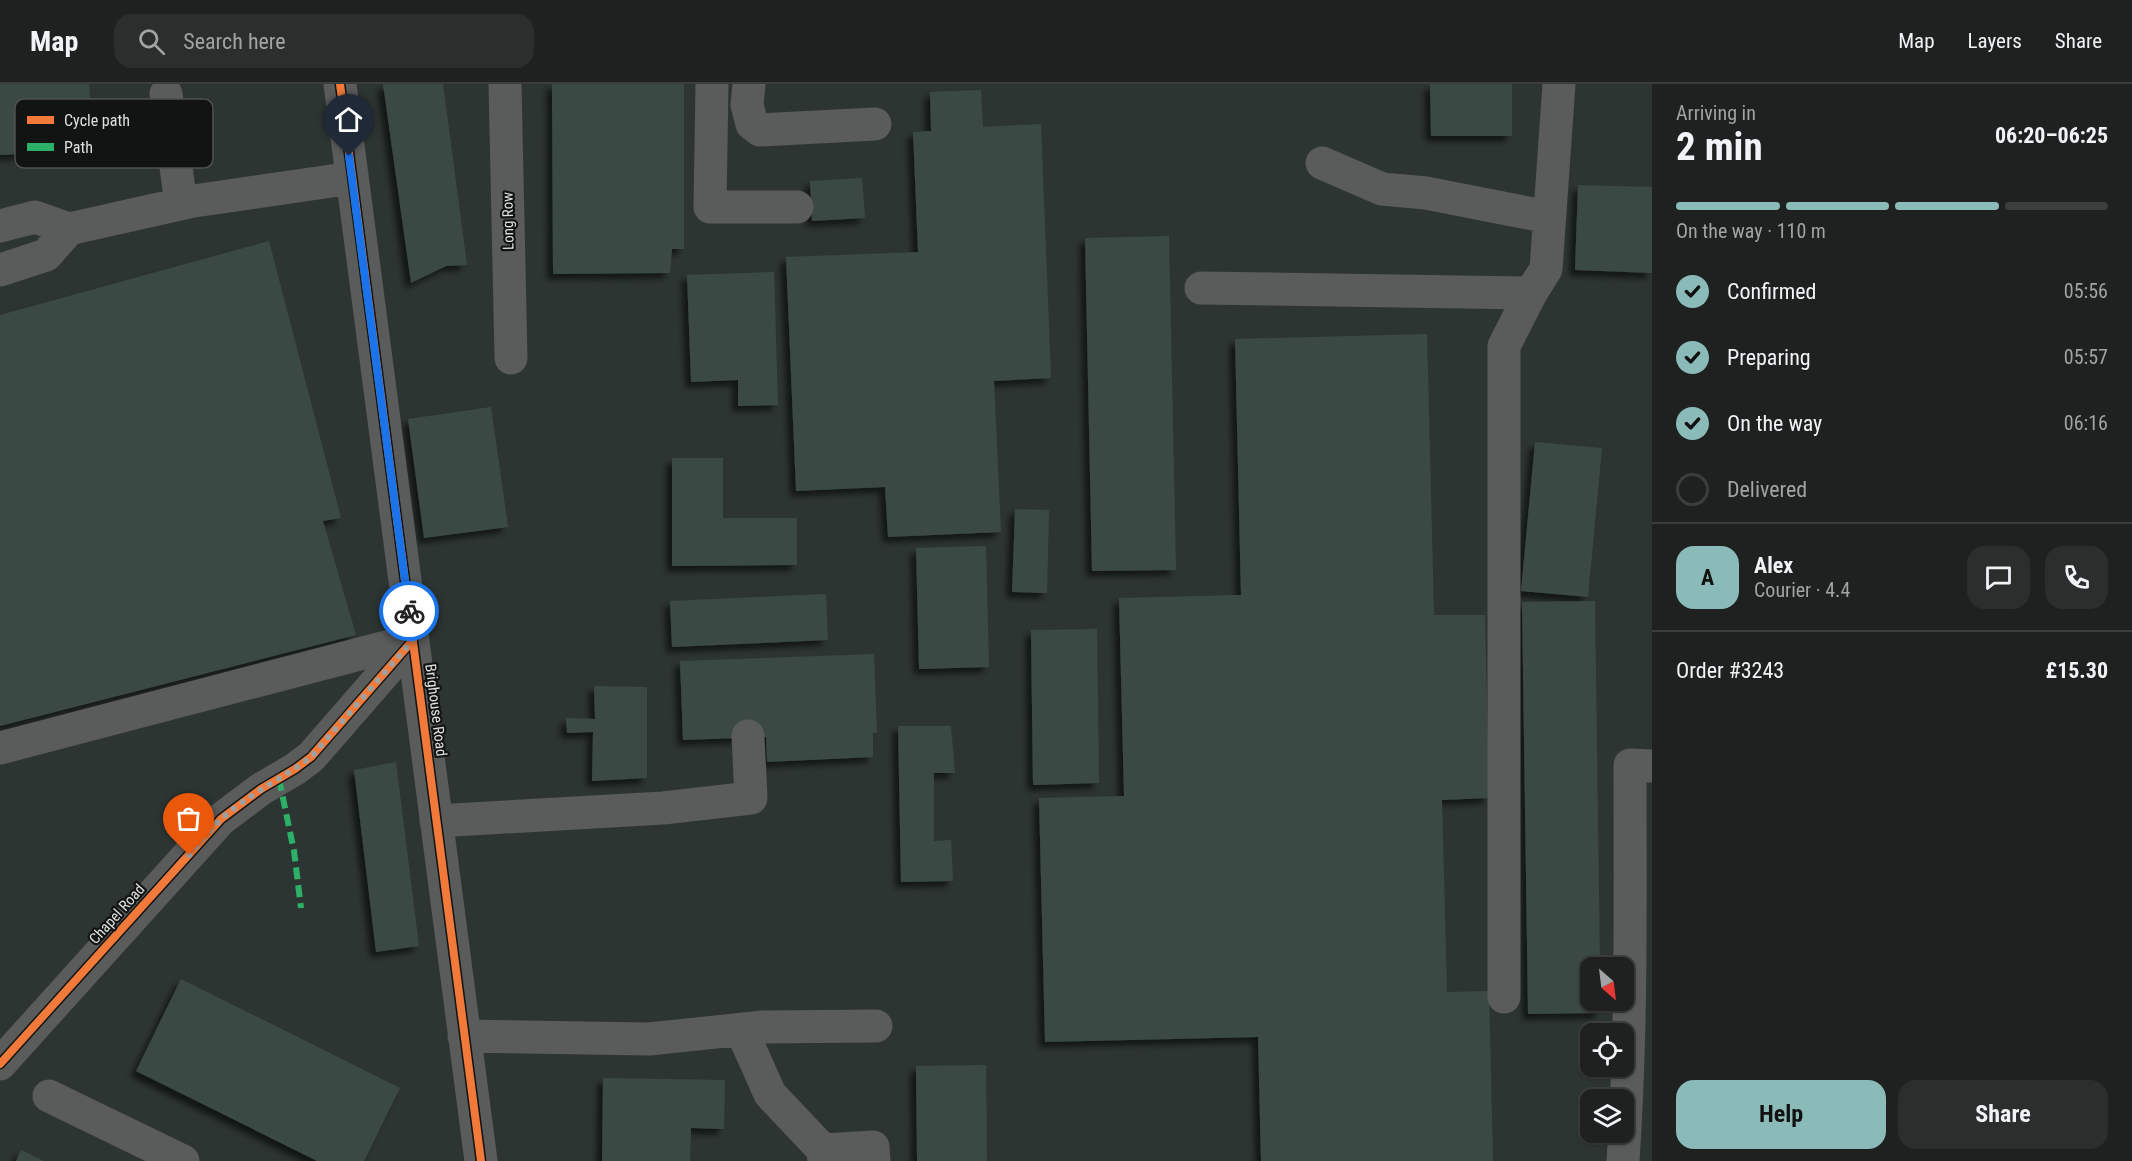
<!DOCTYPE html>
<meta charset="utf-8">
<style>
body{margin:0;font-family:"Roboto Condensed",sans-serif;background:#2c2d2d;color:#f1f3f6;height:100vh;display:flex;flex-direction:column;font-size:22px;white-space:nowrap}
*{box-sizing:border-box;margin:0}
p{font-size:20px;color:#a1a3a5}
.icon{flex:none;width:33px;height:33px;fill:none;stroke:currentColor;stroke-width:2;stroke-linecap:round;stroke-linejoin:round}
.map{position:relative;flex:1;overflow:hidden}
.panel{display:flex;flex-direction:column;background:#1f2020;width:480px}
.panel>*{flex:none}
.needle{width:39px;rotate:152deg}
.tools{position:absolute;left:1580px;top:873px;display:grid;gap:12px}
.tools a{display:grid;place-items:center;width:54px;height:54px;border-radius:12px;background:#1f2020;box-shadow:0 2px 4px #0004,0 0 0 2px #3c3e3e;font-size:30px}
.pin{position:absolute;display:grid;place-items:center;width:51px;height:51px;color:#fff;margin:-62px -26px;border-radius:50% 50% 50% 0;rotate:-45deg;box-shadow:0 0 6px #0007}
.pin .icon{rotate:45deg}
.courier{position:absolute;display:grid;place-items:center;width:60px;height:60px;margin:-30px;border:4px solid #1a73e8;border-radius:50%;background:#fff;color:#222;box-shadow:0 2px 8px #0007}
.head em{font-style:normal;font-weight:700}
.head div{display:flex;flex-direction:column-reverse}
.head{display:flex;align-items:center;justify-content:space-between;height:102px;padding:0 24px}
h1{font-size:39px;font-weight:700;line-height:45px}
.bar{display:grid;grid-template-columns:repeat(4,1fr);gap:9px 6px;align-content:center;height:72px;padding:0 24px}
.bar i{height:8px;border-radius:4px;background:#3c3e3e}
.bar .active{background:#8bbbb9}
.bar p{grid-column:span 4}
.line{display:flex;align-items:center;gap:15px;padding:0 24px;border-top:2px solid #3c3e3e}
.line div{flex:1}
.round{display:grid;place-items:center;flex:none;width:63px;height:63px;border-radius:18px;background:#2c2d2d}
ol{padding:0 24px;list-style:none}
li{display:flex;align-items:center;gap:18px;height:66px}
li p{margin-inline-start:auto}
li .icon{padding:6px;border-radius:50%;background:#8bbbb9;color:#111;stroke-width:4}
li:last-child{color:#a1a3a5}
li i{width:33px;height:33px;border:3px solid #3c3e3e;border-radius:50%}
.primary-button{display:flex;gap:12px;margin-top:auto;padding:12px 24px}
.primary-button a{flex:1;height:69px;border-radius:18px;background:#8bbbb9;color:#111;font-size:24px;font-weight:700;line-height:69px;text-align:center}
.primary-button a+a{background:#2c2d2d;color:#f1f3f6}
header{display:flex;align-items:center;gap:36px;box-sizing:border-box;height:84px;padding:0 30px;background:#1f2020;border-bottom:2px solid #3c3e3e}
header strong{font-size:28px}
nav{display:flex;gap:33px;margin-inline-start:auto;font-size:21px}
.search{width:420px;height:54px;background:#2c2d2d;display:flex;align-items:center;gap:15px;box-sizing:border-box;padding:0 21px;border-radius:18px;color:#a1a3a5;font-size:22px}
main{display:flex;flex:1;min-height:0}
.map>svg:first-child{display:block}
.built{fill:#2d3532;fill-rule:evenodd}
.building{fill:#3b4a45;filter:url(#shadow)}
.lines{fill:none;stroke-linecap:round;stroke-linejoin:round}
.minor{stroke:#5a5b5b;stroke-width:33}
.quiet{stroke:#2db169;stroke-width:6;stroke-dasharray:12 6;stroke-linecap:butt}
.cycleway-casing{stroke:#121413;stroke-width:11}
.cycleway{stroke:#f17a3a;stroke-width:8}
.done{stroke:#9fa1a0;stroke-width:6;stroke-dasharray:0 10.8}
.route{stroke:#1a73e8;stroke-width:8}
.labels{text-anchor:middle;stroke-width:4.5;stroke-linejoin:round;paint-order:stroke}
.street-label{font-size:15px;fill:#dee0df;stroke:#121413}
.key{fill:#121413;stroke:#4f5150;stroke-width:1.5}
.key-label{font-size:16px;fill:#dee0df}
</style>
<header>
<strong>Map</strong>
<div class="search"><svg class="icon" aria-label="search" viewBox="0 0 24 24"><circle cx="10" cy="10" r="6"/><path d="M15 15l6 6"/></svg>Search here</div>
<nav><a>Map</a><a>Layers</a><a>Share</a></nav>
</header>
<main>
<div class="map">
<svg width="1652" height="1077" viewBox="0 0 1652 1077">
<defs>
<filter id="shadow"><feDropShadow dx="-5.5" dy="5.5" stdDeviation="3" flood-color="#0009"/></filter>
</defs>
<rect width="100%" height="100%" fill="#292b2a"/>
<path class="built" d="M0,0H1652V1077H0ZM1590,884H1623V916H1590ZM1590,950H1623V982H1590ZM1590,1016H1623V1048H1590Z"/>
<path class="building" d="M0,0H89L90,15L39,17L42,69L0,71Z
M383,0H443L467,181L446,182L411,199Z
M552,0H684V165H672L670,189L553,190Z
M1430,0H1512V52H1431Z
M981,6L983,43L1041,40L1051,294L994,297L1001,448L888,453L885,403L796,407L786,173L918,168L913,48L931,47L930,8Z
M862,94L865,134L812,137L810,97Z
M1578,101L1652,103V189L1575,186Z
M1169,152L1176,486L1092,487L1085,154Z
M269,157L341,434L323,437L356,551L0,642V231Z
M774,188L778,321L738,322V296L691,298L687,191Z
M1427,250L1434,531H1485L1489,714L1442,716L1447,908L1489,907L1493,1077H1261L1258,953L1045,958L1039,714L1124,712L1119,514L1241,511L1235,255Z
M491,323L508,443L424,454L408,335Z
M1535,358L1602,364L1588,513L1521,507Z
M672,374H723V434H797V481L672,482Z
M1015,425L1049,426L1047,509L1012,508Z
M986,462L989,583L919,585L916,464Z
M826,510L828,556L672,563L670,517Z
M1595,517L1600,884H1590V916H1600V929L1528,930L1522,518Z
M1097,545L1099,699L1033,701L1031,546Z
M874,570L877,649H873V673L767,678L766,653L683,656L680,577Z
M594,602L647,603V694L592,697L593,648L567,649L566,634L595,635Z
M898,642H951L955,689H934V757L951,756L953,797L901,798Z
M396,678L419,862L376,868L354,686Z
M181,895L400,1004L364,1077H317L136,987Z
M986,981L987,1077H917L916,982Z
M603,994L725,996L724,1045L691,1044L690,1077H602Z
M21,1066L44,1077H16Z"/>
<g class="lines">
<path class="minor" d="M340,0L481,1077
M505,0L511,274
M712,0L710,123H797
M749,0L747,21L752,40L760,46L875,40
M166,10L181,120
M1322,79L1382,105L1426,109L1533,130L1550,131
M0,142L35,133L69,145
M0,186L46,171L69,145L194,117L352,94
M1201,204L1531,209
M0,664L413,556
M436,737L663,724L751,714L748,652
M1504,913V262L1531,209L1546,185L1559,0
M741,945L770,1010L823,1066L824,1077
M464,952L649,955L763,943L876,942
M0,980L221,735L261,705L295,685L311,673L413,556
M49,1012L183,1077
M823,1066L873,1063L874,1077
M1623,1077C1632,945 1630,813 1630,681L1652,682"/>
<path class="quiet" d="M279,695L294,767L301,824"/>
<g class="cycleway-casing">
<path id="cycleway" d="M340,0L481,1077
M0,980L221,735L261,705L295,685L311,673L413,556"/>
</g>
<use href="#cycleway" class="cycleway"/>
</g>
<g class="lines">
<path class="done" d="M189,771C199,759 209,747 220,736C247,711 282,695 311,673L413,556L409,527"/>
<path class="route" d="M349,72L409,527"/>
</g>
<g class="labels">
<g class="street-label">
<text transform="translate(508 137) rotate(-91)" y="5">Long Row</text>
<text transform="translate(436 626) rotate(83)" y="5">Brighouse Road</text>
<text transform="translate(117 830) rotate(-48)" y="5">Chapel Road</text>
</g>
</g>
<rect x="15" y="15" width="198" height="69" rx="9" class="key"/>
<rect x="27" y="32" width="27" height="8" fill="#f17a3a"/>
<rect x="27" y="59" width="27" height="8" fill="#2db169"/>
<g class="key-label">
<text x="64" y="42">Cycle path</text>
<text x="64" y="69">Path</text>
</g>
</svg>
<div class="tools">
<a><svg class="needle" viewBox="-14 -14 28 28"><path d="M0-13l5 13h-10z" fill="#e53935"/><path d="M0 13l5-13h-10z" fill="#a1a3a5"/></svg></a>
<a><svg class="icon" aria-label="locate" viewBox="0 0 24 24"><circle cx="12" cy="12" r="6"/><path d="M12 2v4M12 18v4M2 12h4M18 12h4"/></svg></a>
<a><svg class="icon" aria-label="layers" viewBox="0 0 24 24"><path d="M12 4l9 5-9 5-9-5zM3 14l9 5 9-5"/></svg></a>
</div>
<div class="pin" style="left:189px;top:771px;background:#ea580c"><svg class="icon" aria-label="bag" viewBox="0 0 24 24"><path d="M5 8h14l-1 12H6zM9 8a3 3 0 0 1 6 0"/></svg></div>
<div class="pin" style="left:349px;top:72px;background:#1f2937"><svg class="icon" aria-label="home" viewBox="0 0 24 24"><path d="M3 11l9-7 9 7M6 9v11h12V9"/></svg></div>
<div class="courier" style="left:409px;top:527px"><svg class="icon" aria-label="bike" viewBox="0 0 24 24"><circle cx="6" cy="16" r="4"/><circle cx="18" cy="16" r="4"/><path d="M6 16l4-8h5l3 8M10 8l3 8H6M13 5h3"/></svg></div>
</div>
<section class="panel">
<div class="head"><div><h1>2 min</h1><p>Arriving in</p></div><em>06:20–06:25</em></div>
<div class="bar"><i class="active"></i><i class="active"></i><i class="active"></i><i></i><p>On the way · 110 m</p></div>
<ol>
<li><svg class="icon" aria-label="check" viewBox="0 0 24 24"><path d="M5 12l5 5 9-10"/></svg>Confirmed<p>05:56</p></li>
<li><svg class="icon" aria-label="check" viewBox="0 0 24 24"><path d="M5 12l5 5 9-10"/></svg>Preparing<p>05:57</p></li>
<li><svg class="icon" aria-label="check" viewBox="0 0 24 24"><path d="M5 12l5 5 9-10"/></svg>On the way<p>06:16</p></li>
<li><i></i>Delivered</li>
</ol>
<div class="line" style="height:108px"><b class="round" style="background:#8bbbb9;color:#111">A</b><div><b>Alex</b><p>Courier · 4.4</p></div><a class="round"><svg class="icon" aria-label="chat" viewBox="0 0 24 24"><path d="M4 5h16v11H9l-5 4z"/></svg></a><a class="round"><svg class="icon" aria-label="phone" viewBox="0 0 24 24"><path d="M5 4h4l2 5-3 2q2 4 5 5l2-3 5 2v4C11 20 4 13 5 4z"/></svg></a></div>
<div class="line" style="height:78px"><div>Order #3243</div><b>£15.30</b></div>
<div class="primary-button"><a>Help</a><a>Share</a></div>
</section>
</main>
